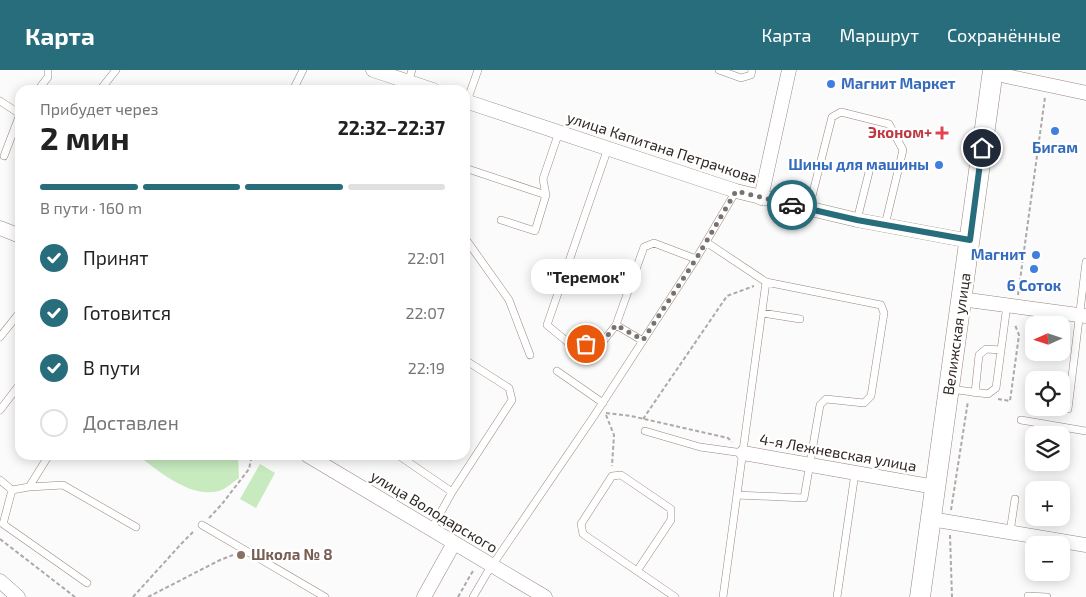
<!DOCTYPE html>
<html lang="ru">
<meta charset="utf-8">
<style>
body{margin:0;font-family:"Exo 2",sans-serif;background:#f2f2f2;color:#222;height:100vh;display:flex;flex-direction:column;font-size:19px;white-space:nowrap}
*{box-sizing:border-box;margin:0}
p{font-size:16px;color:#767676}
.icon{flex:none;width:28px;height:28px;fill:none;stroke:currentColor;stroke-width:2;stroke-linecap:round;stroke-linejoin:round}
.map{position:relative;flex:1;overflow:hidden}
.side{position:absolute;left:15px;top:15px;width:455px;height:375px;display:flex;flex-direction:column;background:#fff;border-radius:15px;box-shadow:0 2px 12px #0003}
.side>*{flex:none}
.needle{width:32px;rotate:267deg}
.fabs{position:absolute;left:1025px;top:246px;display:grid;gap:10px}
.fabs a{display:grid;place-items:center;width:45px;height:45px;border-radius:10px;background:#fff;box-shadow:0 2px 12px #0003;font-size:25px}
.pin{position:absolute;display:grid;place-items:center;width:42px;height:42px;color:#fff;margin:-21px;border:2px solid #fff;border-radius:50%;box-shadow:0 1px 5px #0007}
.courier{position:absolute;display:grid;place-items:center;width:50px;height:50px;margin:-25px;border:4px solid #286d7c;border-radius:50%;background:#fff;color:#222;box-shadow:0 1px 6px #0007}
.bubble{position:absolute;height:35px;border-radius:15px;background:#fff;box-shadow:0 2px 12px #0003;font-size:16px;font-weight:700;line-height:35px;text-align:center}
.headline em{font-style:normal;font-weight:700}
.headline div{display:flex;flex-direction:column-reverse}
.headline{display:flex;align-items:center;justify-content:space-between;height:85px;padding:0 25px}
h1{font-size:32px;font-weight:700;line-height:38px}
.bar{display:grid;grid-template-columns:repeat(4,1fr);gap:8px 5px;align-content:center;height:60px;padding:0 25px}
.bar i{height:6px;border-radius:4px;background:#e0e0e0}
.bar .current{background:#286d7c}
.bar p{grid-column:span 4}
ol{padding:0 25px;list-style:none}
li{display:flex;align-items:center;gap:15px;height:55px}
li p{margin-inline-start:auto}
li .icon{padding:5px;border-radius:50%;background:#286d7c;color:#fff;stroke-width:4}
li:last-child{color:#767676}
li i{width:28px;height:28px;border:2px solid #e0e0e0;border-radius:50%}
header{display:flex;align-items:center;gap:30px;box-sizing:border-box;height:70px;padding:0 25px;background:#286d7c;color:#fff}
header strong{font-size:24px}
nav{display:flex;gap:28px;margin-inline-start:auto;font-size:18px}
.map>svg:first-child{display:block}
.green{fill:#c7eabf}
.lines{fill:none;stroke-linecap:round;stroke-linejoin:round}
.lane-casing{stroke:#9c857c;stroke-width:8}
.street-casing{stroke:#9c857c;stroke-width:15}
.secondary-casing{stroke:#9c857c;stroke-width:21}
.path{stroke:#ada9a7;stroke-width:2;stroke-dasharray:4 2.5;stroke-linecap:butt}
.lane{stroke:#fff;stroke-width:7}
.street{stroke:#fff;stroke-width:14}
.secondary{stroke:#fff;stroke-width:20}
.done{stroke:#78726f;stroke-width:5;stroke-dasharray:0 9}
.route{stroke:#286d7c;stroke-width:6}
.shop-dot{fill:#3f7fe0;stroke:#fff;stroke-width:2}
.health-dot{fill:#e0444e;stroke:#fff;stroke-width:2}
.education-dot{fill:#8d6e63;stroke:#fff;stroke-width:2}
.labels{text-anchor:middle;stroke-width:4.5;stroke-linejoin:round;paint-order:stroke}
.shop-label{font-size:15px;font-weight:bold;fill:#366cbe;stroke:#fff}
.health-label{font-size:15px;font-weight:bold;fill:#be3a42;stroke:#fff;text-anchor:end}
.street-label{font-size:15px;fill:#322824;stroke:#fff}
.education-label{font-size:15px;font-weight:bold;fill:#785e54;stroke:#fff;text-anchor:start}
</style>
<header>
<strong>Карта</strong>
<nav><a>Карта</a><a>Маршрут</a><a>Сохранённые</a></nav>
</header>
<div class="map">
<svg width="1086" height="527" viewBox="0 0 1086 527">
<rect width="100%" height="100%" fill="#fbfbfb"/>
<path class="green" d="M137,385H238L239,408C233,412 226,419 219,421C190,429 158,400 137,385Z
M260,394L275,403L256,438L240,429Z"/>
<g class="lines">
<g class="lane-casing">
<path id="lane" d="M719,0L741,8L751,5L752,0
M408,12L412,0
M295,16L301,20
M38,20L48,7V0
M100,20L116,0
M293,20L303,0
M0,31L20,44
M467,31L478,0
M608,78L547,255L570,274H601L616,255L644,177L654,173L696,189
M4,86L20,44
M465,98L546,125
M809,138L832,47L841,42L889,54L903,80L885,155
M501,150L535,161L546,125L543,109L559,62
M857,150L869,102
M465,168L509,230L530,285
M706,172L766,212L881,235L884,243L871,326L864,333L826,329L820,335L804,428L737,425
M762,243L800,249
M616,255L643,271
M0,267L20,242
M557,301L603,333
M950,319L988,324L996,318L1007,235
M975,323L979,285L986,279L1001,280
M1068,339L1086,192
M0,340L20,314
M1021,350L1086,361
M645,361L700,377L743,383
M398,385L452,422L431,460
M0,410L12,420L3,454L87,513
M29,417L63,415L136,457
M12,420L29,417L49,385
M452,422L512,330L509,318L465,290
M202,455L325,527
M1010,462L1015,429
M637,501L671,450V439L621,405L612,406L581,454L583,464L675,527
M1028,526L1047,527
M473,527L487,503L594,346L696,189L736,121
M723,527L766,212
M837,527L855,403"/>
</g>
<g class="street-casing">
<path id="street" d="M373,0L433,20
M992,3L1086,23
M465,31L736,121L857,150L970,171
M761,128L789,0
M0,158L20,166
M961,229L1086,246
M743,383L935,417
M307,385L545,527
M931,449L1086,475
M0,511L18,527
M424,527L454,473"/>
</g>
<g class="secondary-casing">
<path id="secondary" d="M920,527L993,0"/>
</g>
<path class="path" d="M1018,225L1045,27
M998,329L1010,331L1019,265L1015,255
M606,343L631,346L728,368L732,372
M606,345L614,365L612,396
M643,349L727,226L754,216
M951,440L968,331
M209,448L222,434L249,399L252,385
M950,465L952,527
M0,469L75,527
M133,527L182,473L194,461
M148,527L220,490L233,485
M458,527L474,499"/>
<use href="#lane" class="lane"/>
<use href="#street" class="street"/>
<use href="#secondary" class="secondary"/>
</g>
<g class="lines">
<path class="done" d="M586,274H601L616,255L643,270L696,189L736,121L792,135"/>
<path class="route" d="M792,135L857,150L970,170L982,78"/>
</g>
<g class="shop-dot">
<circle cx="831" cy="14" r="5"/>
<circle cx="1055" cy="61" r="5"/>
<circle cx="939" cy="95" r="5"/>
<circle cx="1036" cy="185" r="5"/>
<circle cx="1034" cy="199" r="5"/>
</g>
<path class="health-dot" d="M939.5 55.5h5v5h5v5h-5v5h-5v-5h-5v-5h5z"/>
<circle class="education-dot" cx="241" cy="485" r="5"/>
<g class="labels">
<g class="shop-label">
<text x="841" y="19" text-anchor="start">Магнит Маркет</text>
<text x="1055" y="83">Бигам</text>
<text x="929" y="100" text-anchor="end">Шины для машины</text>
<text x="1026" y="190" text-anchor="end">Магнит</text>
<text x="1034" y="221">6 Соток</text>
</g>
<g class="health-label">
<text x="932" y="68">Эконом+</text>
</g>
<g class="street-label">
<text transform="translate(662 78) rotate(18)" y="5">улица Капитана Петрачкова</text>
<text transform="translate(957 264) rotate(-82)" y="5">Велижская улица</text>
<text transform="translate(838 383) rotate(10)" y="5">4-я Лежневская улица</text>
<text transform="translate(434 442) rotate(31)" y="5">улица Володарского</text>
</g>
<g class="education-label">
<text x="251" y="490">Школа № 8</text>
</g>
</g>
</svg>
<div class="fabs">
<a><svg class="needle" viewBox="-14 -14 28 28"><path d="M0-13l5 13h-10z" fill="#e53935"/><path d="M0 13l5-13h-10z" fill="#767676"/></svg></a>
<a><svg class="icon" aria-label="locate" viewBox="0 0 24 24"><circle cx="12" cy="12" r="6"/><path d="M12 2v4M12 18v4M2 12h4M18 12h4"/></svg></a>
<a><svg class="icon" aria-label="layers" viewBox="0 0 24 24"><path d="M12 4l9 5-9 5-9-5zM3 14l9 5 9-5"/></svg></a>
<a>+</a>
<a>−</a>
</div>
<div class="pin" style="left:586px;top:274px;background:#ea580c"><svg class="icon" aria-label="bag" viewBox="0 0 24 24"><path d="M5 8h14l-1 12H6zM9 8a3 3 0 0 1 6 0"/></svg></div>
<div class="pin" style="left:982px;top:78px;background:#1f2937"><svg class="icon" aria-label="home" viewBox="0 0 24 24"><path d="M3 11l9-7 9 7M6 9v11h12V9"/></svg></div>
<div class="courier" style="left:792px;top:135px"><svg class="icon" aria-label="car" viewBox="0 0 24 24"><path d="M5 17H2v-5l4-1 3-4h7l3 4 3 1v5h-3M9 17h6M6 11h13"/><circle cx="7" cy="17" r="2"/><circle cx="17" cy="17" r="2"/></svg></div>
<div class="bubble" style="left:531px;top:189px;width:110px">&quot;Теремок&quot;</div>
<section class="side">
<div class="headline"><div><h1>2 мин</h1><p>Прибудет через</p></div><em>22:32–22:37</em></div>
<div class="bar"><i class="current"></i><i class="current"></i><i class="current"></i><i></i><p>В пути · 160 m</p></div>
<ol>
<li><svg class="icon" aria-label="check" viewBox="0 0 24 24"><path d="M5 12l5 5 9-10"/></svg>Принят<p>22:01</p></li>
<li><svg class="icon" aria-label="check" viewBox="0 0 24 24"><path d="M5 12l5 5 9-10"/></svg>Готовится<p>22:07</p></li>
<li><svg class="icon" aria-label="check" viewBox="0 0 24 24"><path d="M5 12l5 5 9-10"/></svg>В пути<p>22:19</p></li>
<li><i></i>Доставлен</li>
</ol>
</section>
</div>
